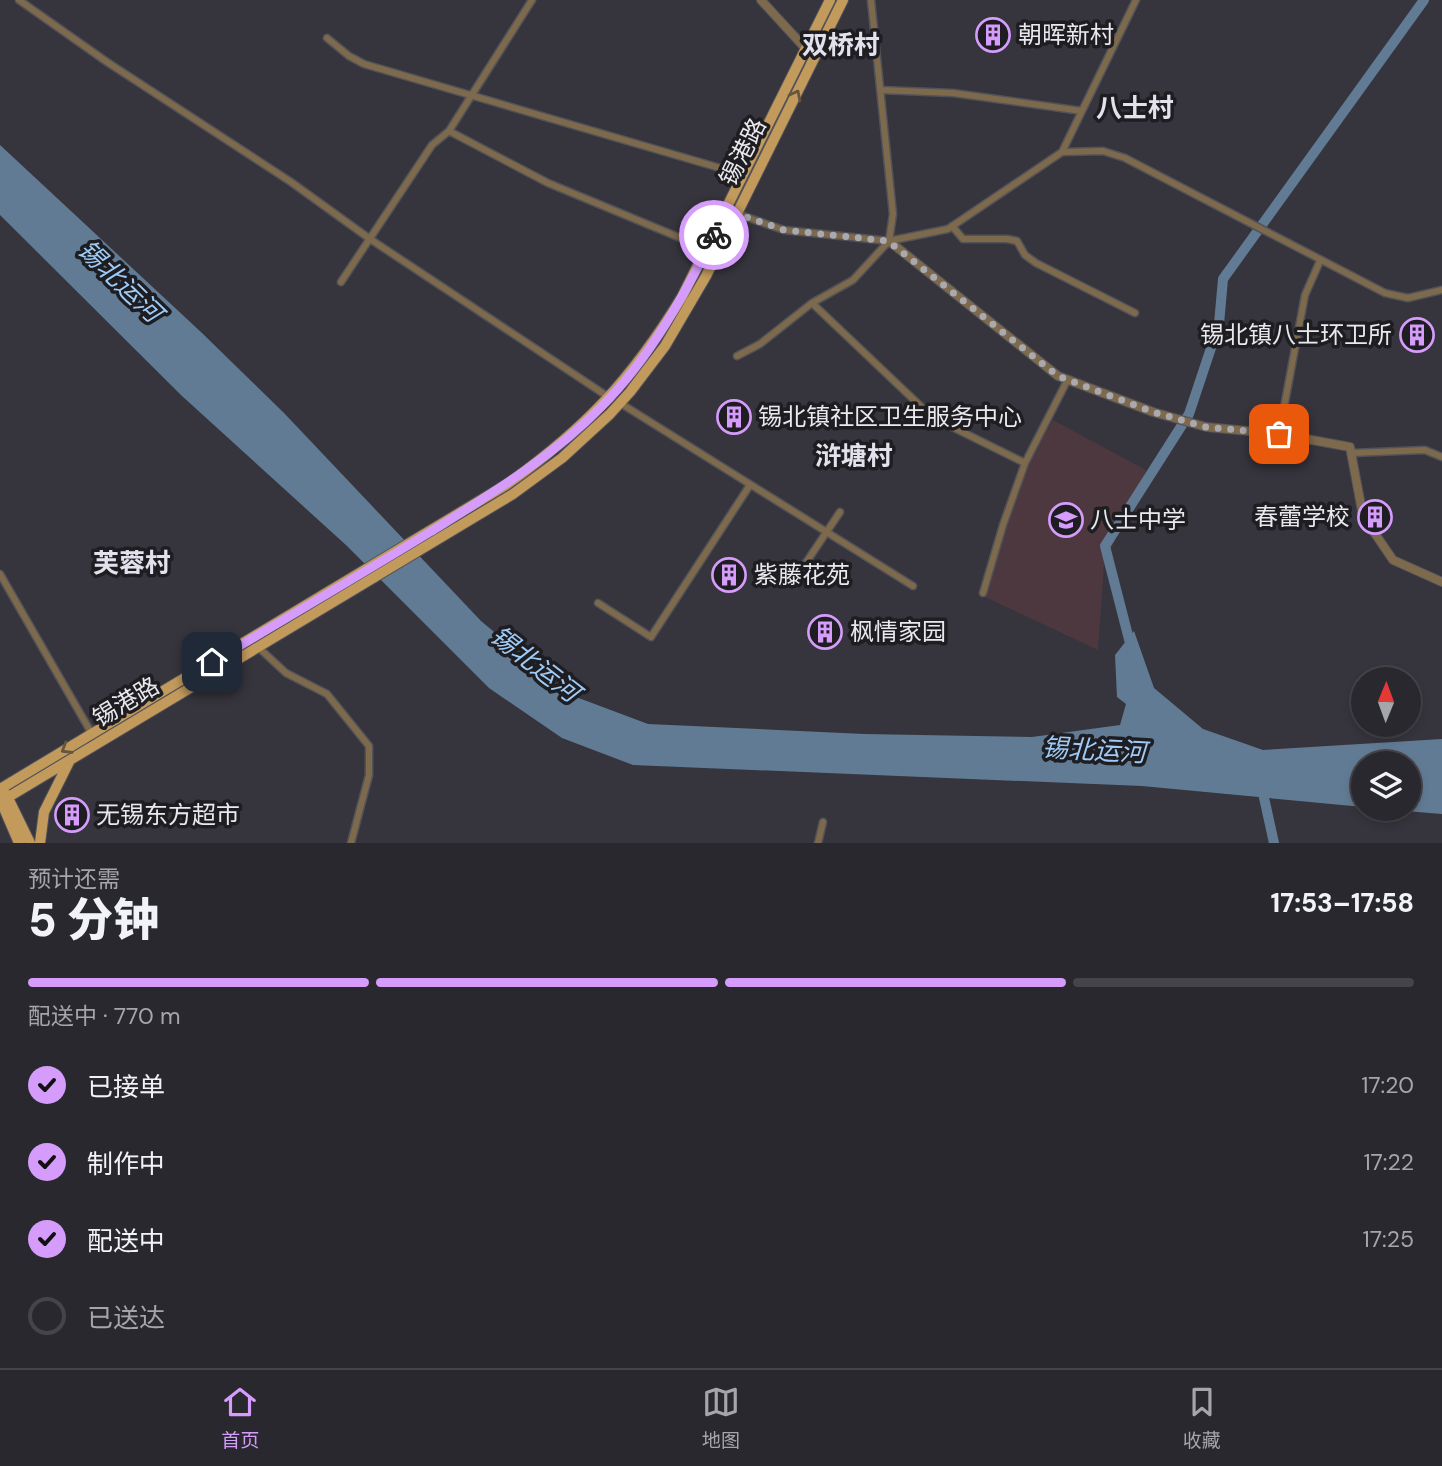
<!DOCTYPE html>
<html lang="zh">
<meta charset="utf-8">
<style>
body{margin:0;font-family:"DM Sans","Noto Sans SC",sans-serif;background:#34343a;color:#f1f3f6;height:100vh;display:flex;flex-direction:column;font-size:26px;white-space:nowrap}
*{box-sizing:border-box;margin:0}
p{font-size:23px;color:#a5a6aa}
.icon{flex:none;width:38px;height:38px;fill:none;stroke:currentColor;stroke-width:2;stroke-linecap:round;stroke-linejoin:round}
.map{position:relative;height:843px;overflow:hidden}
.side{display:flex;flex-direction:column;background:#28282e;flex:1}
.side>*{flex:none}
.needle{width:46px;rotate:1deg}
.controls{position:absolute;left:1351px;top:667px;display:grid;gap:14px}
.controls a{display:grid;place-items:center;width:70px;height:70px;border-radius:50%;background:#28282e;box-shadow:0 4px 10px #0003,0 0 0 2px #44444a;font-size:35px}
.pin{position:absolute;display:grid;place-items:center;width:60px;height:60px;color:#fff;margin:-30px;border-radius:14px;box-shadow:0 4px 10px #0006}
.courier{position:absolute;display:grid;place-items:center;width:70px;height:70px;margin:-35px;border:5px solid #d59cfb;border-radius:50%;background:#fff;color:#222;box-shadow:0 2px 9px #0007}
.headline em{font-style:normal;font-weight:800}
.headline div{display:flex;flex-direction:column-reverse}
.headline{display:flex;align-items:center;justify-content:space-between;height:119px;padding:0 28px}
h1{font-size:46px;font-weight:800;line-height:52px}
.bar{display:grid;grid-template-columns:repeat(4,1fr);gap:10px 7px;align-content:center;height:84px;padding:0 28px}
.bar i{height:9px;border-radius:5px;background:#44444a}
.bar .selected{background:#d59cfb}
.bar p{grid-column:span 4}
ol{padding:0 28px;list-style:none}
li{display:flex;align-items:center;gap:21px;height:77px}
li p{margin-inline-start:auto}
li .icon{padding:7px;border-radius:50%;background:#d59cfb;color:#111;stroke-width:4}
li:last-child{color:#a5a6aa}
li i{width:38px;height:38px;border:4px solid #44444a;border-radius:50%}
.dock{display:flex;justify-content:space-around;align-items:center;height:98px;border-top:2px solid #44444a;background:#28282e;font-size:19px;color:#a5a6aa}
.dock a{display:grid;justify-items:center;gap:4px}
.dock .selected{color:#d59cfb}
.map>svg:first-child{display:block}
.education{fill:#4c383e}
.water{fill:#627b94}
.lines{fill:none;stroke-linecap:round;stroke-linejoin:round}
.river{stroke:#627b94;stroke-width:10}
.minor-casing{stroke:#525259;stroke-width:9}
.tertiary-casing{stroke:#525259;stroke-width:10}
.primary-casing{stroke:#525259;stroke-width:12}
.minor{stroke:#7d694c;stroke-width:6}
.tertiary{stroke:#7d694c;stroke-width:8}
.primary{stroke:#c29a5c;stroke-width:10}
.oneway{stroke:#68553c}
.done{stroke:#aaa9af;stroke-width:7;stroke-dasharray:0 12.6}
.route{stroke:#d59cfb;stroke-width:9}
.labels{text-anchor:middle;stroke-width:7;stroke-linejoin:round;paint-order:stroke}
.poi-label{font-size:24px;fill:#e8e8ed;stroke:#1e1d21;text-anchor:start}
.street-label{font-size:24px;fill:#e8e8ed;stroke:#1e1d21}
.neighbourhood-label{font-size:26px;font-weight:bold;fill:#e3e1eb;stroke:#1e1d21}
.water-label{font-size:26px;font-style:italic;fill:#9ecbf7;stroke:#1e1d21}
</style>
<div class="map">
<svg width="1442" height="843" viewBox="0 0 1442 843">
<rect width="100%" height="100%" fill="#36353d"/>
<path class="education" d="M1053,420L1146,470L1104,565L1098,650L985,597L1015,492L1031,456Z"/>
<path class="water" d="M0,145L202,333L284,413L481,621L568,694L648,724L864,734L1032,737L1120,725L1126,704L1117,697L1115,655L1134,631L1154,688L1203,729L1263,750L1442,739V814L1380,809L1409,808V763H1363V807L1142,786L633,765L562,738L489,688L347,546L182,396L0,215Z"/>
<g class="lines">
<path class="river" d="M1132,651L1105,546L1189,414L1219,324L1223,279L1424,0
M1261,784L1274,843"/>
<g class="minor-casing">
<path id="minor" d="M19,0L107,62L291,182L370,239L610,398
M327,38L349,56L364,64L744,175
M881,90L953,93L1082,111
M449,131L548,183L707,249
M1062,152L1103,151L1125,158L1385,293L1408,298L1442,290
M726,210L784,230L889,241L948,229L1062,152L1136,0
M952,226L963,239H1007L1017,241L1025,255L1036,263L1135,313
M341,282L432,145L449,131L532,0
M812,303L932,417L1025,463
M737,356L760,344L812,303L853,280L889,241L893,214L871,0
M620,403L913,586
M1279,434L1305,295L1320,261
M1351,453L1425,450L1442,457
M799,573L840,512
M0,574L92,734
M983,593L1003,525L1025,463L1068,379
M598,603L651,637L750,485
M259,648L286,673L327,694L369,746V775L351,843
M818,843L823,822"/>
</g>
<g class="tertiary-casing">
<path id="tertiary" d="M761,0L806,49
M889,241L1058,376L1153,412L1206,427L1279,434L1350,447L1363,516L1393,560L1442,582"/>
</g>
<g class="primary-casing">
<path id="primary" d="M0,789L506,485C586,428 631,380 682,297L830,0
M6,794L30,843
M0,799L19,843
M0,802L513,494L562,458L610,414L630,392L665,346L706,276L843,0
M40,843L44,812L69,762"/>
</g>
<use href="#minor" class="minor"/>
<use href="#tertiary" class="tertiary"/>
<use href="#primary" class="primary"/>
</g>
<defs><path id="oneway-chevron" d="M-2-3.5L2.5 0L-2 3.5" fill="none" stroke-width="1.6" stroke-linecap="round" stroke-linejoin="round" transform="scale(1.75)"/></defs>
<g class="oneway">
<use href="#oneway-chevron" transform="translate(796 95) rotate(-63)"/>
<use href="#oneway-chevron" transform="translate(66 749) rotate(149)"/>
</g>
<g class="lines">
<path class="done" d="M714,235L726,210L784,230L888,241L1058,376L1153,412L1206,427L1279,434"/>
<path class="route" d="M212,662C285,619 358,576 430,532C491,494 551,458 601,407C650,358 684,296 714,235"/>
</g>
<defs>
<g id="building-ring" transform="scale(1.75)"><circle r="9.5" fill="#1e1d21" stroke="#d59cfb" stroke-width="1.5"/><path d="M-4-6H4V6H1V3H-1V6H-4ZM-2.5-4.3h1.7v1.8h-1.7ZM.8-4.3h1.7v1.8H.8ZM-2.5-1h1.7V.8h-1.7ZM.8-1h1.7V.8H.8Z" fill="#d59cfb"/></g>
<g id="school-ring" transform="scale(1.75)"><circle r="9.5" fill="#1e1d21" stroke="#d59cfb" stroke-width="1.5"/><path d="M0-5L7-2L0 1L-7-2ZM-4 1L0 2.5L4 1V4Q0 6-4 4Z" fill="#d59cfb"/></g>
</defs>
<g fill-rule="evenodd">
<use href="#building-ring" x="993" y="35"/>
<use href="#building-ring" x="1417" y="335"/>
<use href="#building-ring" x="734" y="417"/>
<use href="#building-ring" x="1375" y="517"/>
<use href="#school-ring" x="1066" y="520"/>
<use href="#building-ring" x="729" y="575"/>
<use href="#building-ring" x="825" y="632"/>
<use href="#building-ring" x="72" y="815"/>
</g>
<g class="labels">
<g class="poi-label">
<text x="1018" y="43">朝晖新村</text>
<text x="1392" y="343" text-anchor="end">锡北镇八士环卫所</text>
<text x="758" y="425">锡北镇社区卫生服务中心</text>
<text x="1350" y="525" text-anchor="end">春蕾学校</text>
<text x="1090" y="528">八士中学</text>
<text x="754" y="583">紫藤花苑</text>
<text x="850" y="640">枫情家园</text>
<text x="96" y="823">无锡东方超市</text>
</g>
<g class="street-label">
<text transform="translate(743 152) rotate(-63)" y="8">锡港路</text>
<text transform="translate(126 702) rotate(-31)" y="8">锡港路</text>
</g>
<g class="neighbourhood-label">
<text x="841" y="54">双桥村</text>
<text x="1135" y="117">八士村</text>
<text x="854" y="465">浒塘村</text>
<text x="132" y="572">芙蓉村</text>
</g>
<g class="water-label">
<text transform="translate(120 281) rotate(44)" y="9">锡北运河</text>
<text transform="translate(535 664) rotate(38)" y="9">锡北运河</text>
<text transform="translate(1094 750) rotate(3)" y="9">锡北运河</text>
</g>
</g>
</svg>
<div class="controls">
<a><svg class="needle" viewBox="-14 -14 28 28"><path d="M0-13l5 13h-10z" fill="#e53935"/><path d="M0 13l5-13h-10z" fill="#a5a6aa"/></svg></a>
<a><svg class="icon" aria-label="layers" viewBox="0 0 24 24"><path d="M12 4l9 5-9 5-9-5zM3 14l9 5 9-5"/></svg></a>
</div>
<div class="pin" style="left:1279px;top:434px;background:#ea580c"><svg class="icon" aria-label="bag" viewBox="0 0 24 24"><path d="M5 8h14l-1 12H6zM9 8a3 3 0 0 1 6 0"/></svg></div>
<div class="pin" style="left:212px;top:662px;background:#1f2937"><svg class="icon" aria-label="home" viewBox="0 0 24 24"><path d="M3 11l9-7 9 7M6 9v11h12V9"/></svg></div>
<div class="courier" style="left:714px;top:235px"><svg class="icon" aria-label="bike" viewBox="0 0 24 24"><circle cx="6" cy="16" r="4"/><circle cx="18" cy="16" r="4"/><path d="M6 16l4-8h5l3 8M10 8l3 8H6M13 5h3"/></svg></div>
</div>
<section class="side">
<div class="headline"><div><h1>5 分钟</h1><p>预计还需</p></div><em>17:53–17:58</em></div>
<div class="bar"><i class="selected"></i><i class="selected"></i><i class="selected"></i><i></i><p>配送中 · 770 m</p></div>
<ol>
<li><svg class="icon" aria-label="check" viewBox="0 0 24 24"><path d="M5 12l5 5 9-10"/></svg>已接单<p>17:20</p></li>
<li><svg class="icon" aria-label="check" viewBox="0 0 24 24"><path d="M5 12l5 5 9-10"/></svg>制作中<p>17:22</p></li>
<li><svg class="icon" aria-label="check" viewBox="0 0 24 24"><path d="M5 12l5 5 9-10"/></svg>配送中<p>17:25</p></li>
<li><i></i>已送达</li>
</ol>
</section>
<nav class="dock">
<a class="selected"><svg class="icon" aria-label="home" viewBox="0 0 24 24"><path d="M3 11l9-7 9 7M6 9v11h12V9"/></svg>首页</a>
<a><svg class="icon" aria-label="map" viewBox="0 0 24 24"><path d="M3 6l6-2 6 2 6-2v14l-6 2-6-2-6 2zM9 4v14M15 6v14"/></svg>地图</a>
<a><svg class="icon" aria-label="saved" viewBox="0 0 24 24"><path d="M7 4h10v16l-5-4-5 4z"/></svg>收藏</a>
</nav>
